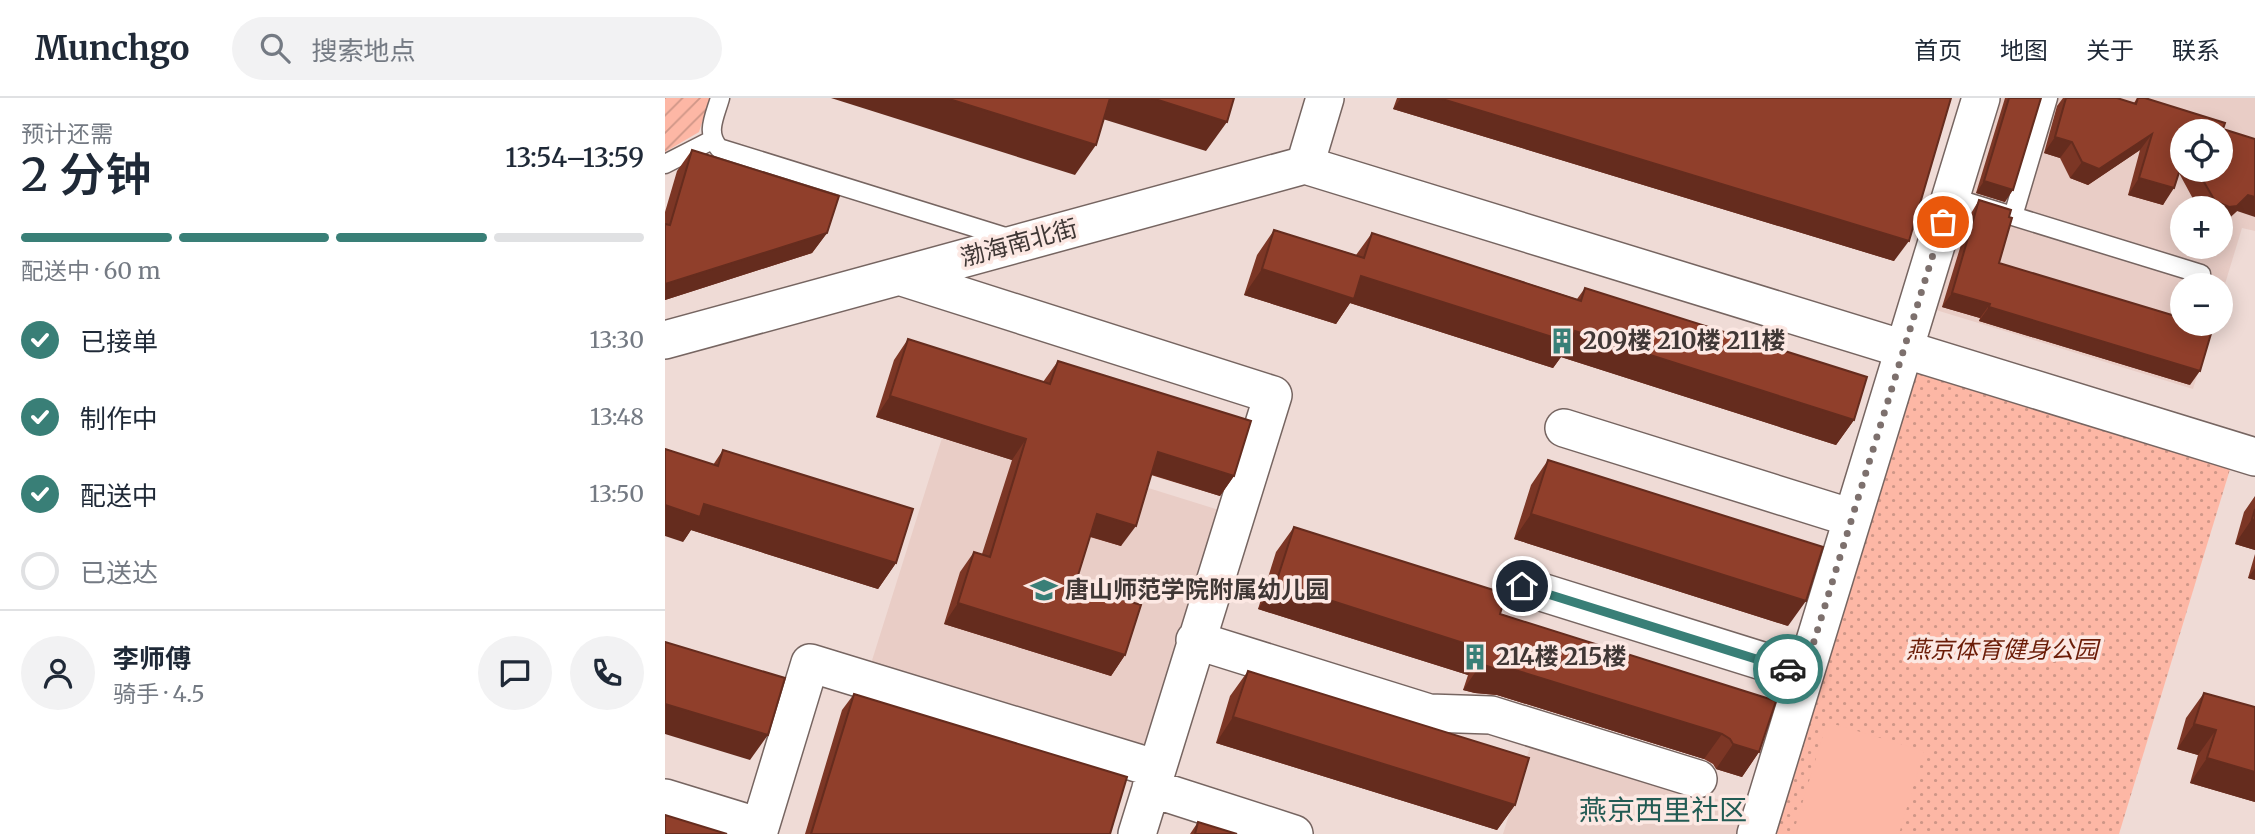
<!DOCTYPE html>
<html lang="zh">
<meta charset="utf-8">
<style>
body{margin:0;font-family:Merriweather,"Noto Sans SC",serif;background:#f2f2f3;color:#1f2937;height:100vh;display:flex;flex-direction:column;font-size:26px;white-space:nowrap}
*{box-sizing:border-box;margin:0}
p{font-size:23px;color:#747a83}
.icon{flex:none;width:38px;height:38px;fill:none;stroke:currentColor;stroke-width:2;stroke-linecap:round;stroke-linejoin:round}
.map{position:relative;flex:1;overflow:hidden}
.drawer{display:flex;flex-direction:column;background:#fff;width:665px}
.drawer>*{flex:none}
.fabs{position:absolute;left:1505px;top:21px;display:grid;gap:14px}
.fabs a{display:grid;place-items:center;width:63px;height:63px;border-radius:50%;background:#fff;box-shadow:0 4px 18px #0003;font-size:35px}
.pin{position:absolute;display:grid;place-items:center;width:60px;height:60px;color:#fff;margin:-30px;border:4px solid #fff;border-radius:50%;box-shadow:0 2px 7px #0007}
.courier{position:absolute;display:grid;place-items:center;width:70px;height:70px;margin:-35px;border:5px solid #397f77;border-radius:50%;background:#fff;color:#222;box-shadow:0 2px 9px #0007}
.headline em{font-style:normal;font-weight:600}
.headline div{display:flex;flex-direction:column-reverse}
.headline{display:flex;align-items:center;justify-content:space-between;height:119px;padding:0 21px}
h1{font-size:46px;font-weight:600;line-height:52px}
.bar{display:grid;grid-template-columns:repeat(4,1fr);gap:10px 7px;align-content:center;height:84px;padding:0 21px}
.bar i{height:9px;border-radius:5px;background:#e0e1e3}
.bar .active{background:#397f77}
.bar p{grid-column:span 4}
.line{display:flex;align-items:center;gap:18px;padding:0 21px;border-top:2px solid #e0e1e3}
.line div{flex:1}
.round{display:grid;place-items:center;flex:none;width:74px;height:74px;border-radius:37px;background:#f2f2f3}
ol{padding:0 21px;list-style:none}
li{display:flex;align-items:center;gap:21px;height:77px}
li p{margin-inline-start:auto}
li .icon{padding:7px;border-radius:50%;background:#397f77;color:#fff;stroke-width:4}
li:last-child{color:#747a83}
li i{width:38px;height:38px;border:4px solid #e0e1e3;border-radius:50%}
header{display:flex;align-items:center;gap:42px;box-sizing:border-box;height:98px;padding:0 35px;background:#fff;border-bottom:2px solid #e0e1e3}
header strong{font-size:33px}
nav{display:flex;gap:38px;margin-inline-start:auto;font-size:24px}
.search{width:490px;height:63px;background:#f2f2f3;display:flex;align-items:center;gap:18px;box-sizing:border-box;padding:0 24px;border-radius:38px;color:#747a83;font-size:26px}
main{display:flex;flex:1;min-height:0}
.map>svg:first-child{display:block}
.built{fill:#e9cdc6;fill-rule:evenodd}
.park{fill:url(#park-dots)}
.garden{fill:url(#garden-furrows)}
.pitch{fill:#fdb7a5}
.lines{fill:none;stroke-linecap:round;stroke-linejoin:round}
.lane-casing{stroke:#766561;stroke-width:21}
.street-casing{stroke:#766561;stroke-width:40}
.lane{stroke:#fff;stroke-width:18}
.street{stroke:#fff;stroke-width:37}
.wall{fill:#7c3625;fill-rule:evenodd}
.shaded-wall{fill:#652c1e}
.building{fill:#903f2b;stroke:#652c1e;stroke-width:2}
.done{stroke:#7d706d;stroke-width:7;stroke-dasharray:0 12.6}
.route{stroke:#397f77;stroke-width:9}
.labels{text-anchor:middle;stroke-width:7;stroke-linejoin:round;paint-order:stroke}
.street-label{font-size:24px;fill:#3f3735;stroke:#fce8e3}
.poi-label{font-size:24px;font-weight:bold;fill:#3f3735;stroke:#fce8e3;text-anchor:start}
.park-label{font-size:24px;font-style:italic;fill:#6b1c07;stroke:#fce8e3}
.quarter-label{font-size:28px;fill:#225b54;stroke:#fce8e3}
</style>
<header>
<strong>Munchgo</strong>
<div class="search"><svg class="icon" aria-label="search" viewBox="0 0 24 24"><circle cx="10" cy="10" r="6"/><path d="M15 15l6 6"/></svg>搜索地点</div>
<nav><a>首页</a><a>地图</a><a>关于</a><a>联系</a></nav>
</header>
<main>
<section class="drawer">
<div class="headline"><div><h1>2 分钟</h1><p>预计还需</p></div><em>13:54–13:59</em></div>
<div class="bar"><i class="active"></i><i class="active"></i><i class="active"></i><i></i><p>配送中 · 60 m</p></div>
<ol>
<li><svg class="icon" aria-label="check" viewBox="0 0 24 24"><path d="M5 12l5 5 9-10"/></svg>已接单<p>13:30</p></li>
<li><svg class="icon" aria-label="check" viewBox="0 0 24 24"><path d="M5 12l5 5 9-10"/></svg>制作中<p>13:48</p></li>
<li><svg class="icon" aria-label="check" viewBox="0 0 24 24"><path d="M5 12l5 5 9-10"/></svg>配送中<p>13:50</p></li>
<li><i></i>已送达</li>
</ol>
<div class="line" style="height:126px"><a class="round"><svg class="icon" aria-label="person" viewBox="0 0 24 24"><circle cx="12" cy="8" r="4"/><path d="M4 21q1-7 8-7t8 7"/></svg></a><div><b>李师傅</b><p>骑手 · 4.5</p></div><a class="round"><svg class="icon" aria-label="chat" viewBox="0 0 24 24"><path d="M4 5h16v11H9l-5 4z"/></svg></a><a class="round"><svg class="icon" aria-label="phone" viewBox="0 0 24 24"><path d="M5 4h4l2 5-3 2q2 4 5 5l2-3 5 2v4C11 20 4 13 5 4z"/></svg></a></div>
</section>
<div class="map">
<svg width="1590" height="736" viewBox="0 0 1590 736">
<defs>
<pattern id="park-dots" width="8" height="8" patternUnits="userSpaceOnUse" patternTransform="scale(1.75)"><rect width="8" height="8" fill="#fdb7a5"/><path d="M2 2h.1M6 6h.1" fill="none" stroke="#ce9687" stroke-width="1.8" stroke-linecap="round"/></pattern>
<pattern id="garden-furrows" width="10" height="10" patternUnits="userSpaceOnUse" patternTransform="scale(1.75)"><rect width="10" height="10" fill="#fdb7a5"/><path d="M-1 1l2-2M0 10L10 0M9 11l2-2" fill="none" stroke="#ce9687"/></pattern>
</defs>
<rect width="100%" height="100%" fill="#efdbd6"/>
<path class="built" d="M1335,0H1590V133L1577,130L1556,199V187H1517V226H1548L1528,291L1271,212ZM1517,33H1556V72H1517ZM1517,110H1556V149H1517Z
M277,340L351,363L355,350L554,412L478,657L204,572Z
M867,643L1090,713L1083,736H838Z"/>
<path class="park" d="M1248,271L1566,368L1454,736H1107Z"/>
<path class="garden" d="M0,0H45L34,34L0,54Z"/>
<path class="pitch" d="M1162,624L1259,653L1234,736H1128Z"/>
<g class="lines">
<g class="lane-casing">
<path id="lane" d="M55,0C50,18 40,35 54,50L347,141
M0,66L47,42
M1286,99L1536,176
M1348,118L1383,0"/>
</g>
<g class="street-casing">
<path id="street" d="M640,67L1590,359
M640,67L660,0
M234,178L608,297L472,736
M0,242L640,67
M899,330L1187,420
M857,488L1139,576
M530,542L764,615L826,617L1033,681
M486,690L629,736
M0,700L95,729
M93,736L145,565L492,671
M1091,736L1316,0"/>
</g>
<use href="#lane" class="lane"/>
<use href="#street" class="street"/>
</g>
<path class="wall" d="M732,0H1286L1229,163L728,11Z
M1340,0H1376L1340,104L1311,95Z
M1398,0H1452L1469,5L1472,0H1480L1558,31L1572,113L1560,124L1556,125V110H1533L1514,75L1498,107L1463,97L1475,52L1423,87L1405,80L1395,60L1379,55L1392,8ZM1517,33L1556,72H1517Z
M27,52L162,135L147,155L0,202V114L12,73Z
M1314,102L1334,165L1525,287L1314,223L1315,220L1277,209L1305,117Z
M609,132L691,157L707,135L912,201L920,190L1189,322L1171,347L896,259L888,270L685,205L671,226L579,197L592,157Z
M243,241L378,284L393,263L569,378L555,398L486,377L456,448L425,439L410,487L460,557L446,578L279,526L295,474L309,454L317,456L347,362L211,319L229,262Z
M58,352L231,465L213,491L26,432L18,444L48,367Z
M883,362L1123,528L849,441L866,387Z
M1590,398V452L1570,446L1579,414Z
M629,429L835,516L1094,654L1077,679L1051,671L1048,666L1039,661L832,597L810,595L798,592L803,577L593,511L611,454Z
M1590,456V482L1583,480Z
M583,573L850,707L832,732L551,645L565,598Z
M1539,595L1590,704L1525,685L1533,657L1512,651L1521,620Z
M189,596L445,736H140L177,612Z
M533,724L572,736H525Z"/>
<path class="shaded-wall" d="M166,0H281L431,47L410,77Z
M441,0H487L562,24L541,53L428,18Z
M736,0H774L1244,143L1229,163L728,11Z
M1487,36L1475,52L1423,87L1405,80L1417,64Z
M1390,39L1407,44L1395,60L1379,55Z
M1474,80L1509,90L1498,107L1463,97Z
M1319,83L1348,92L1340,104L1311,95Z
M1583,97L1590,99V119L1572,113L1560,124L1556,125V110H1545L1550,103Z
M162,135L147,155L0,202V186Z
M597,171L696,178L910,233L1189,322L1171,347L896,259L888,270L685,205L671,226L579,197Z
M1287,195L1325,206L1315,220L1277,209Z
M1324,209L1535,273L1525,287L1314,223Z
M225,298L361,341L347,362L211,319Z
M493,354L569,378L555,398L479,374Z
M39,406L231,465L213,491L26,432L18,444L0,438V407Z
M432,416L471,428L456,448L417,436Z
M866,416L1141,503L1123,528L849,441Z
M1587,421L1590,422V452L1570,446Z
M1590,470V482L1583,480Z
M611,485L820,552L803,577L593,511Z
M293,505L460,557L446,578L279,526Z
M816,566L850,572L1057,636L1039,661L832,597L810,595L798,592Z
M0,606L103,637L85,662L0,636Z
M568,619L850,707L832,732L551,645Z
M1529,626L1551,632L1533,657L1512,651Z
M1068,646L1094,654L1077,679L1051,671Z
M1542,660L1590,674V704L1525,685Z"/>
<path class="building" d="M281,0H445L431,47Z
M487,0H569L562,24Z
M774,0H1286L1244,143Z
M1344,0H1376L1348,92L1319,83Z
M1401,0H1452L1471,6L1473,0H1480L1560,25L1558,31L1590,41V99L1583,97L1572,108L1564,109L1550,103L1532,72H1556V33H1517V65L1509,90L1474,80L1487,36L1434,71L1417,64L1407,44L1390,39Z
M27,52L174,98L162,135L0,186V126L5,127Z
M1314,102L1346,112L1344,119L1347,120L1334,165L1517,220V226H1537L1548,229L1535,273L1324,209L1325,206L1287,195Z
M609,132L699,160L707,135L916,203L920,190L1202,279L1189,322L910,233L906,245L696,178L689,201L597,171Z
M243,241L385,286L393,263L586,323L569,378L493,354L471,428L432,416L410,487L476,507L460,557L293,505L309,454L325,459L361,341L225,298Z
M0,351L53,368L58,352L248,411L231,465L39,406L35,419L0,407Z
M883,362L1158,449L1141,503L866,416Z
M1590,411V422L1587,421Z
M629,429L841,496L835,516L1111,603L1094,654L1068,646L1065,641L1057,636L850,572L828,570L816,566L820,552L611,485Z
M0,544L120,580L103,637L0,606Z
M583,573L864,660L850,707L568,619Z
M1539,595L1590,609V674L1542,660L1551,632L1529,626Z
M189,596L462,679L445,736H146Z
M0,717L62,736H0Z
M533,724L572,736H530Z"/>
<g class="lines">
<path class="done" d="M1123,571L1139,576L1278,124"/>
<path class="route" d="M857,488L1123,571"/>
</g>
<defs>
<g id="building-bare" transform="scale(2.1)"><path d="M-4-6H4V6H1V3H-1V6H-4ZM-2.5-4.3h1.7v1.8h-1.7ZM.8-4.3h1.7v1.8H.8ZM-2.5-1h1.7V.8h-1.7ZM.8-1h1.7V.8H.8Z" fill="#397f77" stroke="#fce8e3" stroke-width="2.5" paint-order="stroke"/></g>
<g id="school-bare" transform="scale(2.1)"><path d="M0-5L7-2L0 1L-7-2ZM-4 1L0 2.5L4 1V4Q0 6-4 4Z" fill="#397f77" stroke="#fce8e3" stroke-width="2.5" paint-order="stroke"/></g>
</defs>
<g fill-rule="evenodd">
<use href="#building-bare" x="897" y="243"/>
<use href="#school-bare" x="379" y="492"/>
<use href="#building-bare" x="810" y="559"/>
</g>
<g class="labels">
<g class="street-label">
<text transform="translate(354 145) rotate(-15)" y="8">渤海南北街</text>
</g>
<g class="poi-label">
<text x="918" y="251">209楼 210楼 211楼</text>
<text x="400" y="500">唐山师范学院附属幼儿园</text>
<text x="831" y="567">214楼 215楼</text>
</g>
<g class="park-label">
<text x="1337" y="560">燕京体育健身公园</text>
</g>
<g class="quarter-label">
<text x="998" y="722">燕京西里社区</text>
</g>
</g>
</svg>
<div class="fabs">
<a><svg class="icon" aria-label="locate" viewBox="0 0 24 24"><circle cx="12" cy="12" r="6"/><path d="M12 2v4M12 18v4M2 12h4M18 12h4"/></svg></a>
<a>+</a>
<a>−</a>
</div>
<div class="pin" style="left:1278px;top:124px;background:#ea580c"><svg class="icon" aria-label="bag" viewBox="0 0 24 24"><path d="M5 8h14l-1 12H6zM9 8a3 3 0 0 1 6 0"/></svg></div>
<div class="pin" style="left:857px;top:488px;background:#1f2937"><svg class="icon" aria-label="home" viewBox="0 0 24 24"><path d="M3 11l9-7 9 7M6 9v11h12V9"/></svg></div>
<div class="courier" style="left:1123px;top:571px"><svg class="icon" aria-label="car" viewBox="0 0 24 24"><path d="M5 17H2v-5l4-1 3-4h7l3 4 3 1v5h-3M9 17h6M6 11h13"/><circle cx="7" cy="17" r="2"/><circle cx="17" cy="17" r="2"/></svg></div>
</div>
</main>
